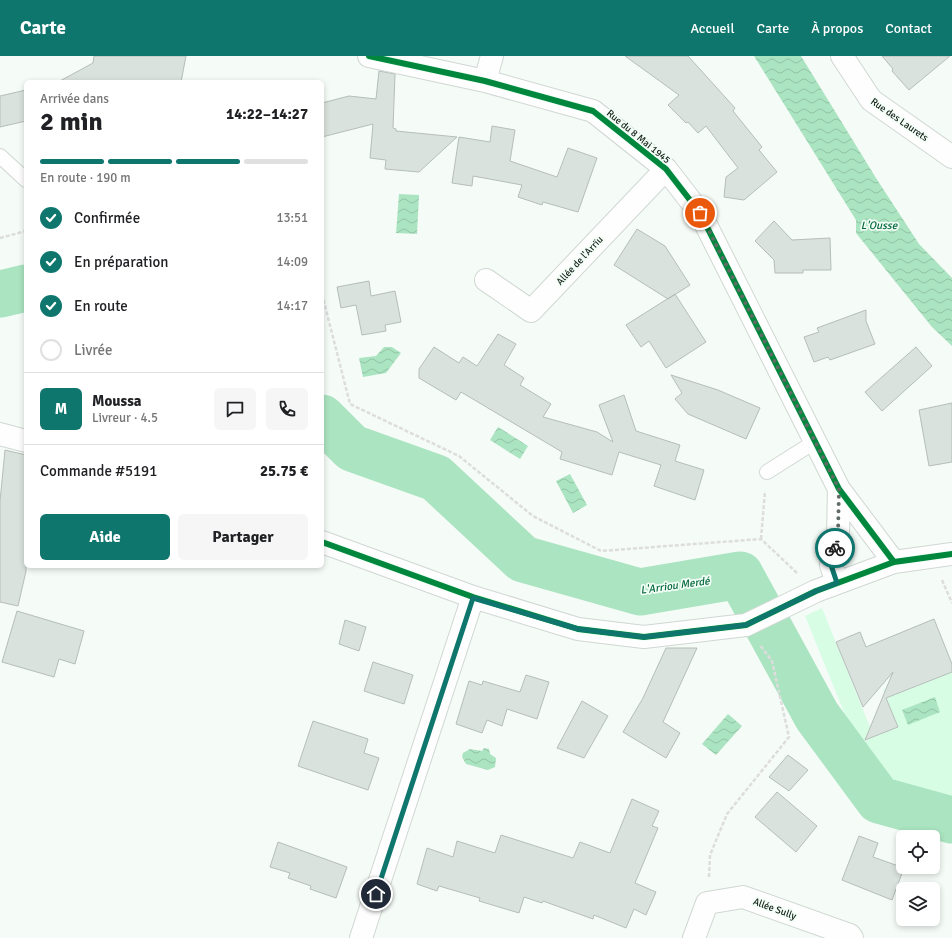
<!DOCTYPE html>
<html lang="fr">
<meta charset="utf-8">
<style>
body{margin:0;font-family:Signika,sans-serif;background:#f6f6f6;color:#202124;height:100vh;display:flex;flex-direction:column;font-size:15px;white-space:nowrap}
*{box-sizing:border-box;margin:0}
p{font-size:13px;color:#757577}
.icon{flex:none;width:22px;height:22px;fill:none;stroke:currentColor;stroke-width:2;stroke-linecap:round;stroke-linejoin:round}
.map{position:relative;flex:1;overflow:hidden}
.details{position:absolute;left:24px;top:24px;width:300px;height:488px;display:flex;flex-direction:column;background:#fff;border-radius:6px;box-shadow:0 2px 6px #0003}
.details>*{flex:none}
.buttons{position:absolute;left:896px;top:774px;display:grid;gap:8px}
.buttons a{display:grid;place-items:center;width:44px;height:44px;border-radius:6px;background:#fff;box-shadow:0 2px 6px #0003;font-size:20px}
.pin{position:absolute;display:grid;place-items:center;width:34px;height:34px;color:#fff;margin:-17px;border:2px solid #fff;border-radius:50%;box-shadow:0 1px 4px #0007}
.courier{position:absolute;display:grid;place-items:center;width:40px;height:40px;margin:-20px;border:3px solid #0f766e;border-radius:50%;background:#fff;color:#222;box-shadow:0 1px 5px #0007}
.overview em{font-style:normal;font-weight:700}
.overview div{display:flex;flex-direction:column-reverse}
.overview{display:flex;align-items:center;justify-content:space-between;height:68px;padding:0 16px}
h1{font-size:26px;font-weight:700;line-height:30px}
.bar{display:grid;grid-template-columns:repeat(4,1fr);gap:6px 4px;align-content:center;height:48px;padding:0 16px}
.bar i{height:5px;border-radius:3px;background:#e0e0e0}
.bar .on{background:#0f766e}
.bar p{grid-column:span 4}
.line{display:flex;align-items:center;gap:10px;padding:0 16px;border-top:1px solid #e0e0e0}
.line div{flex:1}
.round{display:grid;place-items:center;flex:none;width:42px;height:42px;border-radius:6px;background:#f6f6f6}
ol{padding:0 16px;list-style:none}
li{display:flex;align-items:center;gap:12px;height:44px}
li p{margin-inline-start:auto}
li .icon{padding:4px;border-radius:50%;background:#0f766e;color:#fff;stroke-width:4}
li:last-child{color:#757577}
li i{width:22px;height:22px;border:2px solid #e0e0e0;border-radius:50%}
.button{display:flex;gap:8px;margin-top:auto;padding:8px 16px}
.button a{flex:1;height:46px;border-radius:6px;background:#0f766e;color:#fff;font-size:16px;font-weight:700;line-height:46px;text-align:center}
.button a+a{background:#f6f6f6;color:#202124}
header{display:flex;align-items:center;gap:24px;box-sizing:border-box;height:56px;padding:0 20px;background:#0f766e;color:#fff}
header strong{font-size:19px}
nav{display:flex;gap:22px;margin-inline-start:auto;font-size:14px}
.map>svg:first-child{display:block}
.green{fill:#d8fde5}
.water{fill:url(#water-waves)}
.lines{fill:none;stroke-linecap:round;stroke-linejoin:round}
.river{stroke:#abe4c1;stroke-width:47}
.building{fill:#dae2dd;stroke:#b6beb9}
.service-casing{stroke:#d0d8d3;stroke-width:16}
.minor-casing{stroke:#d0d8d3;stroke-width:24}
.path{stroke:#dcdddc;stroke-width:2.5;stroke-dasharray:4 2;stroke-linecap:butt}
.service{stroke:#fefefe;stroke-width:14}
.minor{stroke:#fefefe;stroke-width:22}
.cycleway-casing{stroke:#f2fef6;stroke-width:8}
.cycleway{stroke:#00873e;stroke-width:6}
.done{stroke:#616b65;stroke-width:4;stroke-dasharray:0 7.2}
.route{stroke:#0f766e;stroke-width:5}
.labels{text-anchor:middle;stroke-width:3.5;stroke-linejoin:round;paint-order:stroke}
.street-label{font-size:10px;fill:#121d16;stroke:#f2fef6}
.water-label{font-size:11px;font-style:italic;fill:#05683d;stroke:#f2fef6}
</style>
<header>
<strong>Carte</strong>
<nav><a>Accueil</a><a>Carte</a><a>À propos</a><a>Contact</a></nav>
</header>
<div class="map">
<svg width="952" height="882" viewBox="0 0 952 882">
<defs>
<pattern id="water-waves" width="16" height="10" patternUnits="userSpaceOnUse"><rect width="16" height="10" fill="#abe4c1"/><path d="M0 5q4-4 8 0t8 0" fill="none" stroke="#92c3a5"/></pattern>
</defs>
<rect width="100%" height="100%" fill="#f5fbf7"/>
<path class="green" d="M822,552L874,681L897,671L883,634L905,625L952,616V749L894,727L859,693L805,560Z"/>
<path class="water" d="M754,0H801L876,122L919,188L952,222V290L932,271L856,177V164Z
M399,138L419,139L417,178L396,177Z
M384,291H392L401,297L386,317L363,321L359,302L376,300Z
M498,371L528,390L520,403L490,384Z
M570,418L587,449L573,457L556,425Z
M935,641L940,656L908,669L902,654Z
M728,658L742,670L716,699L702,688Z
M484,692L489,693L490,698L496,702L495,711L488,714L466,708L462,701L463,697L470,693L482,695Z"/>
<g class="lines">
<path class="river" d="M0,238L26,232
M322,362L352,392L436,422L523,503L640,536L740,519L817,660L879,744L952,764"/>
</g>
<path class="building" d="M94,0H186L181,26H58L93,7Z
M625,0H688L735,52L733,55L762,91L759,94L777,116L744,144L724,141L726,121L738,112L706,70L698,77L688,66L686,67L668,49L679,39Z
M882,0H950L909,34L892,15L893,13Z
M379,15L395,18L393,72L396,73V75L457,81L419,116L385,113L386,104L370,102L373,68L322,81V47L349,40L376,43Z
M26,34V65L0,71V40Z
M492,70L515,74L510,105L557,121L568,92L597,102L578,156L543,146L542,149L518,141L522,129L473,120L472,130L452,127L459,81L490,86Z
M774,165L792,184L830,182L831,214H803V217H775L774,204L755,185Z
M637,173L665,190L690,229L668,243L614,209Z
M369,225L371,240L395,235L401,266L385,269L386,275L362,279L356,249L341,252L337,231Z
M675,238L706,286L666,312L649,285L641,291L626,269Z
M866,254V265L875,288L830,304L828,301L814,306L804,281L819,276L817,272Z
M498,278L516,288L504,309L524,322L520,329L551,348L543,361L597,376L613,386L599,349L624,339L636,375L680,389L675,405L704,414L695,444L654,430L661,409L619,396L612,419L560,403L562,396L461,336L456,344L419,322V313L434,291L459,307L463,301L477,310Z
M916,291L932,310L882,355L865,336Z
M671,319L718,334L760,352L746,383L688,358L675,343L682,337Z
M952,347V406L929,410L919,354Z
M5,394L26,399V515L18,550L0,546V445Z
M17,555L84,575L75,608L59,603L54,621L2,606Z
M934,563L952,608V616L886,642L898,671L865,684L893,616L863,651L836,586L860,576L866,591Z
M345,564L366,571L359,595L339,588Z
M666,592H697L663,666L680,677L666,702L623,676L643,642Z
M373,606L413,619L404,648L364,635Z
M526,619L549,626L537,663L507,653L502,670L487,664L482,677L456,668L469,625L482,629L483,625L520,636Z
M582,645L608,660L584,702L557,692Z
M313,665L368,683L364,697L379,702L368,734L298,710Z
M788,699L808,714L789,735L769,721Z
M777,736L817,770L796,796L755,761Z
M632,743L659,755L652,770L658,772L635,827L656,836L646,859L634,853L626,872L594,859L593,863L543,845L542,847L524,841L519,857L479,845L480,842L439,830L437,835L417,828L427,792L453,801L457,785L495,797L501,779L573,802L580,786L610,797Z
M859,780L878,787L873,801L904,812L892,844L842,824Z
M278,786L347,811L336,842L310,833L311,830L288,822L290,817L270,811Z"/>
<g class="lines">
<g class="service-casing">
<path id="service" d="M0,100L26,124
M767,416L816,385"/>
</g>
<g class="minor-casing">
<path id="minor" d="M369,0L485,25L593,55L666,113L700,157L839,433L894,506
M842,0L871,44L952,101
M485,25L492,0
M486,224L531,255L666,113
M0,378L26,385
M322,486L473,541L578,573L644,581L746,569L816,535L894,506L952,498
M837,527L831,509L838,478L839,433
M361,882L473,541
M694,882L707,847L743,841L850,879L852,882"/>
</g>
<path class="path" d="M0,182L26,175
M322,238L350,348L459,400L533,460L601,495L761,483L797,517
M761,483L765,435
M942,524L952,547
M709,821L710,799L727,758L789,681L772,605L760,589"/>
<use href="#service" class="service"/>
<use href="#minor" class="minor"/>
<g class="cycleway-casing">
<path id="cycleway" d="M369,0L485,25L593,55L666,113L700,157L839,433L894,506
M322,486L473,541L578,573L644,581L746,569L816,535L894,506L952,498"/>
</g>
<use href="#cycleway" class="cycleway"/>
</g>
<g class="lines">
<path class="done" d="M700,157L839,433L838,478L835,492"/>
<path class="route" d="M376,838L473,542L578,573L644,581L746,569L816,535L837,527L831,509L835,492"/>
</g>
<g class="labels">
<g class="street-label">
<text transform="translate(900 63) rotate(35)" y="4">Rue des Laurets</text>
<text transform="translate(639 80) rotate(39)" y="4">Rue du 8 Mai 1945</text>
<text transform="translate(579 204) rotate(-47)" y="4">Allée de l'Arrïu</text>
<text transform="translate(775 852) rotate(20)" y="4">Allée Sully</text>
</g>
<g class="water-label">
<text x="879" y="173">L'Ousse</text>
<text transform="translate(675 529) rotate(-8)" y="4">L'Arriou Merdé</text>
</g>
</g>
</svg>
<div class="buttons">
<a><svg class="icon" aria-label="locate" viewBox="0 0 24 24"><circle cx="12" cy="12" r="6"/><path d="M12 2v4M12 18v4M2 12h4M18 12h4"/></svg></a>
<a><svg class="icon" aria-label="layers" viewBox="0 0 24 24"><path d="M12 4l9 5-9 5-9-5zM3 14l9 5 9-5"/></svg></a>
</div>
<div class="pin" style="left:700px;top:157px;background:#ea580c"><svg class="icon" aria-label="bag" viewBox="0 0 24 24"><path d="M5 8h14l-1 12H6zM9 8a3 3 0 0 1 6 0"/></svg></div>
<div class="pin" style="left:376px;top:838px;background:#1f2937"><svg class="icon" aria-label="home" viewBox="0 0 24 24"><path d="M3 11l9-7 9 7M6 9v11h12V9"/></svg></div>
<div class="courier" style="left:835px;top:492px"><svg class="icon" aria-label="bike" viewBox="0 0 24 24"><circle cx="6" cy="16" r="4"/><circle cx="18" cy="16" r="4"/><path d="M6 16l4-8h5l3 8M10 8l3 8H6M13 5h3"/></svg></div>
<section class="details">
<div class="overview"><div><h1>2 min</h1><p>Arrivée dans</p></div><em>14:22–14:27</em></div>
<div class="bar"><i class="on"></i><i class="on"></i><i class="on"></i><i></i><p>En route · 190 m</p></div>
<ol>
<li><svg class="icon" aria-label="check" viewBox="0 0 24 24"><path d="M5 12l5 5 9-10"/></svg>Confirmée<p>13:51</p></li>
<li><svg class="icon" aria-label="check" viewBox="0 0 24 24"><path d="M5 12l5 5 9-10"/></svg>En préparation<p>14:09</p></li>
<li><svg class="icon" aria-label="check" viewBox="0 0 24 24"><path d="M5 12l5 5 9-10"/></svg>En route<p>14:17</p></li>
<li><i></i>Livrée</li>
</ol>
<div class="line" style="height:72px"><b class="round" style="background:#0f766e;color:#fff">M</b><div><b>Moussa</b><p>Livreur · 4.5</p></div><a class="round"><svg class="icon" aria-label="chat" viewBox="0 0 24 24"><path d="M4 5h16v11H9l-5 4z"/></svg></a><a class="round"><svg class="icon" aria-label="phone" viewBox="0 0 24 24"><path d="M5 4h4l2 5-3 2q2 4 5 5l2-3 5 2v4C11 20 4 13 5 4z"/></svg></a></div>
<div class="line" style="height:52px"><div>Commande #5191</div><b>25.75 €</b></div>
<div class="button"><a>Aide</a><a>Partager</a></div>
</section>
</div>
